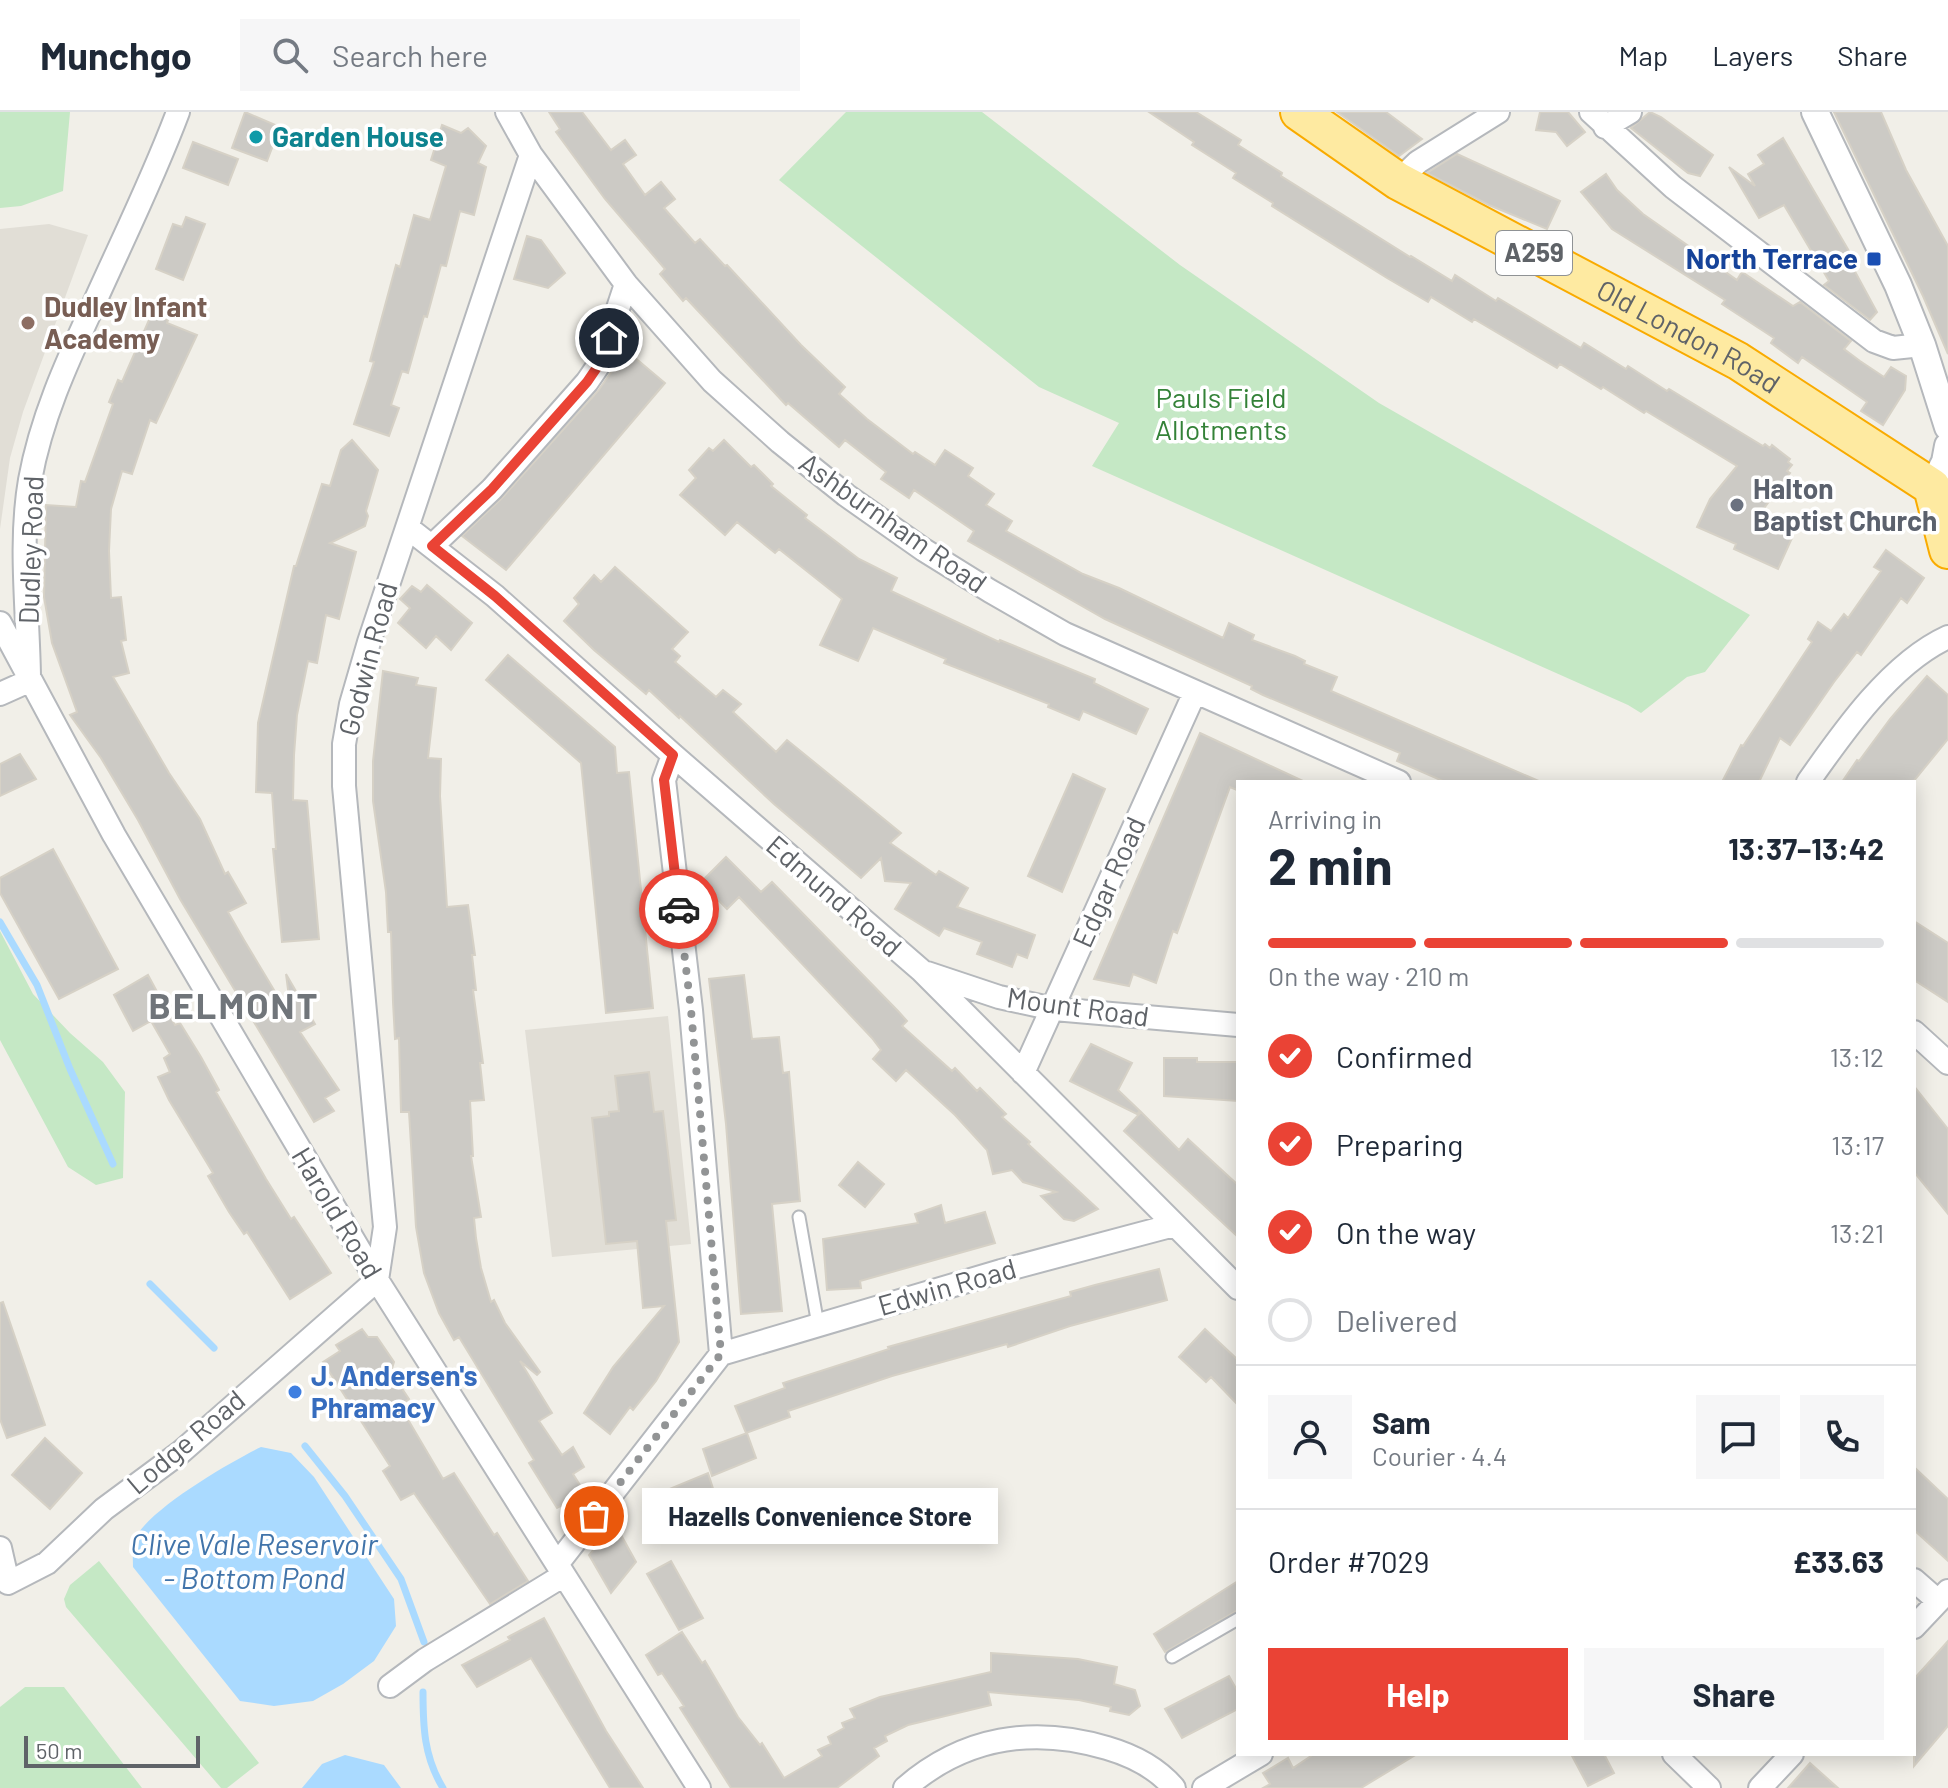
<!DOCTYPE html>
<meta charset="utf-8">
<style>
body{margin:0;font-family:Barlow,sans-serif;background:#f6f6f7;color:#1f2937;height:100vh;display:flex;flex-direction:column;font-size:30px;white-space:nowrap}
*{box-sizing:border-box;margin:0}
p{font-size:26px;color:#747a83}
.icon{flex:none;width:44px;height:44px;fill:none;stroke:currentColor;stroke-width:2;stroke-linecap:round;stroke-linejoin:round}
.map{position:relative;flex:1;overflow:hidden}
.side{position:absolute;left:1236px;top:668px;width:680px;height:976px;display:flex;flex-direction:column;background:#fff;border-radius:0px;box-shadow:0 4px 20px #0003}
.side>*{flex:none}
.scale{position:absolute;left:24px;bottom:20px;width:176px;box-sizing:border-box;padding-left:8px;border:4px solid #5f6368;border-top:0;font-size:22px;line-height:28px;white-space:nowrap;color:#5f6368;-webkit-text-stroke:6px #fff;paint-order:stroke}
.pin{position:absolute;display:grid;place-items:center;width:68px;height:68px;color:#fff;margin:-34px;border:4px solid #fff;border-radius:50%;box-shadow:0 2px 8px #0007}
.courier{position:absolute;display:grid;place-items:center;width:80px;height:80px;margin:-40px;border:6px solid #ea4335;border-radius:50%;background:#fff;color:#222;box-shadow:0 2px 10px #0007}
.bubble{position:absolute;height:56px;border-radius:0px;background:#fff;box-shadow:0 4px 20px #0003;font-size:26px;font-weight:700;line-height:56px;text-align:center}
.summary em{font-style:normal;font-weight:700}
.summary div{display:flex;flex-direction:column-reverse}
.summary{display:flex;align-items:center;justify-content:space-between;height:136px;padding:0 32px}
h1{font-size:52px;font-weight:700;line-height:60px}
.bar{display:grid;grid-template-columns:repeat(4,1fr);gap:12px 8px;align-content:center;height:96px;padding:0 32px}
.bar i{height:10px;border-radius:6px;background:#e0e1e3}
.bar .selected{background:#ea4335}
.bar p{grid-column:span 4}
.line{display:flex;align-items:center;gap:20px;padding:0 32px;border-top:2px solid #e0e1e3}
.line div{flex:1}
.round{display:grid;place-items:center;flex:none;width:84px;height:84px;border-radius:0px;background:#f6f6f7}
ol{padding:0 32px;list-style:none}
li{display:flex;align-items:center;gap:24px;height:88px}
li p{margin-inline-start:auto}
li .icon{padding:8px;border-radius:50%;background:#ea4335;color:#fff;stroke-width:4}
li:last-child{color:#747a83}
li i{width:44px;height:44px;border:4px solid #e0e1e3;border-radius:50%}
.cta{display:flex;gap:16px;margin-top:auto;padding:16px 32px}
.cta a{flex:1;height:92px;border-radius:0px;background:#ea4335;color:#fff;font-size:32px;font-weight:700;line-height:92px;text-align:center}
.cta a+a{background:#f6f6f7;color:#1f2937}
header{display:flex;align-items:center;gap:48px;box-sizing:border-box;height:112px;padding:0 40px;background:#fff;border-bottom:2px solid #e0e1e3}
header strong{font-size:38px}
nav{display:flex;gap:44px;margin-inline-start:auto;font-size:28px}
.search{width:560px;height:72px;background:#f6f6f7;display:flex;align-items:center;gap:20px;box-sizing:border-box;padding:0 28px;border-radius:0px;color:#747a83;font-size:30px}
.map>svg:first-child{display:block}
.education{fill:#e1ded6}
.green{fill:#c5e8c5}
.water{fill:#aadaff}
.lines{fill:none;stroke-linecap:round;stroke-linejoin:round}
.stream{stroke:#aadaff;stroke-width:7}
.building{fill:#cccac5;stroke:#d6d1c6;stroke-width:2}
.service-casing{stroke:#b5b8bc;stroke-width:15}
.minor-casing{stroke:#b5b8bc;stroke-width:26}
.tertiary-casing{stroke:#b5b8bc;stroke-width:30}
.trunk-casing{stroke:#f9ab00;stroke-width:40}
.service{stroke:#fff;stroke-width:11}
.minor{stroke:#fff;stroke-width:22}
.tertiary{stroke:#fff;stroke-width:26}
.trunk{stroke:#feeaa1;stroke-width:36}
.done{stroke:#929495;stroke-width:8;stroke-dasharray:0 14.4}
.route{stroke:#ea4335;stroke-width:10}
.culture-dot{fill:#0f9aa8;stroke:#fff;stroke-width:3}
.transit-dot{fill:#1a4fb4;stroke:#fff;stroke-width:3}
.education-dot{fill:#8d6e63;stroke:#fff;stroke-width:3}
.worship-dot{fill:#6b7280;stroke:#fff;stroke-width:3}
.shop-dot{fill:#3f7fe0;stroke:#fff;stroke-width:3}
.labels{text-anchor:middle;stroke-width:7;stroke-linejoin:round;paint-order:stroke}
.shield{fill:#fff;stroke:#8f9295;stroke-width:2}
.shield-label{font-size:26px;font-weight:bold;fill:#5f6368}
.culture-label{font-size:28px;font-weight:bold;fill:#0d838f;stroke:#fff;text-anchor:start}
.transit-label{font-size:28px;font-weight:bold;fill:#164399;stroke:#fff;text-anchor:end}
.education-label{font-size:28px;font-weight:bold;fill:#785e54;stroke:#fff;text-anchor:start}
.street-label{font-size:28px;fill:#5f6368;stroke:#fff}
.park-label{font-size:28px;fill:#348238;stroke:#fff}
.worship-label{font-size:28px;font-weight:bold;fill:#5b616d;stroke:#fff;text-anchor:start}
.shop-label{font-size:28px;font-weight:bold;fill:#366cbe;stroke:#fff;text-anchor:start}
.water-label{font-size:30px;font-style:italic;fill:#4174aa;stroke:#fff}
.district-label{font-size:36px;font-weight:bold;letter-spacing:2px;fill:#70757a;stroke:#fff}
</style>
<header>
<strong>Munchgo</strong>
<div class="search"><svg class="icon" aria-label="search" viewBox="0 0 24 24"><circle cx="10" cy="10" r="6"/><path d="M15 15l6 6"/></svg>Search here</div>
<nav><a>Map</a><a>Layers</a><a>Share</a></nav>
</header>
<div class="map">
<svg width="1948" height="1676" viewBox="0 0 1948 1676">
<rect width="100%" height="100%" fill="#f1efe8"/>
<path class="education" d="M49,112L88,123L23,300L10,346L0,417V117Z
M668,904L691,1132L552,1145L525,918Z"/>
<path class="green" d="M0,0H70L63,79L21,94L0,96Z
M846,0H982L1180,153L1379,291L1750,503L1705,560L1687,565L1641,601L1628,593L1092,354L1119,311L1039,275L779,68Z
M0,819L33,882L70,921L103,950L125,980L123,1066L96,1073L68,1055L0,928Z
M99,1449L259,1651L227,1676H221L66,1495L64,1487L70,1473Z
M25,1575H64L142,1676H0V1595Z"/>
<path class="water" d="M261,1335L291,1341L314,1365L394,1487L396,1514L374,1549L343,1572L313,1589L274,1594L240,1589L133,1455C133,1447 132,1436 134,1429C145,1399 232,1349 261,1335Z
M345,1643L384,1653L401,1676H302L322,1652Z"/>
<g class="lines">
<path class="stream" d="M0,810L37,873L70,957L113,1052
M150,1172L214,1236
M305,1334L345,1384L401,1467L424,1530
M423,1580C423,1615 424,1645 443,1676"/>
</g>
<path class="building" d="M245,0L280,15L267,49L232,36Z
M549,0H582L611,38L625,28L636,43L623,52L645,83L661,70L675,87L664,96L695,131L700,127L725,154L727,153L801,233L845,275L839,282L867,307L913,342L915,340L935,353L945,338L973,356L968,364L994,382L986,393L1012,409L1006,419L1083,462L1119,476L1223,526L1229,511L1254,523L1252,528L1295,544L1305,549L1304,552L1337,565L1331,579L1541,670H1445L1397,649L1400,641L1263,583L1251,577L1252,574L1105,507L968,429L974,419L914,378L909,386L881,367L886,360L845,328L839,335L788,291L786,293L686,186L683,189L660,162L665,157L605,87L556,20L560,17Z
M1149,0H1196L1241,28L1238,33L1282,61L1281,64L1410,145L1411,144L1452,169L1455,163L1496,189L1498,186L1581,236L1584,231L1626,257L1628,254L1667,279L1669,277L1763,334L1765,332L1770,336L1772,333L1790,347L1788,350L1792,353L1787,359L1790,361L1762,399L1768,402L1763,413L1792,426L1778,457L1734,437L1736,432L1697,415L1710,387L1737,354L1646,299L1644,301L1603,275L1601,277L1560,252L1557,256L1474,207L1472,210L1431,185L1428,190L1387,166L1272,94L1273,91L1233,66L1236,61L1192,33L1194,30Z
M1337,0H1386L1422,27L1399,44Z
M1540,0H1568L1585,20L1567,34L1556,20L1536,18Z
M1650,0L1661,5L1713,43L1700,64L1688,61L1631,16Z
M1834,0H1881L1906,58L1948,134V242L1923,184Z
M442,13L461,21L468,16L486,34L478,51L486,55L474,103L460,99L446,154L441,153L427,205L424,204L408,261L402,259L391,293L399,296L389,324L354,312L374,250L370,249L396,153L400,155L414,103L430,108L446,54L431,48Z
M1783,26L1856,151L1852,154L1877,200L1870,208L1824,173L1829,169L1784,93L1759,106L1729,55L1755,74L1748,62L1764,52L1758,43Z
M193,30L238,47L228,73L183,56Z
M1457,42L1560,89L1547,117L1489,93L1427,61Z
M1606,62L1617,78L1643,102L1737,168L1742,160L1793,194L1800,190L1851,229L1844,237L1860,249L1884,265L1891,255L1906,264L1905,278L1883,313L1861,299L1867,290L1802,245L1798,251L1771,231L1774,226L1722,192L1725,188L1612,117L1581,80Z
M186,105L205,112L183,168L156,157L173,112L182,115Z
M527,124L541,128L565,161L548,176L514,167Z
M152,201L168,208L167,211L197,223L156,311L150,308L132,362L122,359L111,397L109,439L111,486L121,485L126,528L121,529L129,561L113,565L169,661L200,707L225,762L228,760L246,791L228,800L244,828L292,908L286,862L315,912L300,920L339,978L325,986L334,999L314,1010L180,787L138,708L101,646L70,603L77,600L52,531L44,485L46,393L76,395L81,369L85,370L113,292L109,290L118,268L122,270Z
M621,234L665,271L506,458L462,424L502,386L598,279L612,259Z
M352,328L378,358L366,399L368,404L365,414L330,431L356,440L339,507L326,503L317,551L308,549L297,603L294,643L293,688L307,689L319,827L282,830L273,737H276L272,681L256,680L258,611L294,454H296L322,372L330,374L341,338Z
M724,328L751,355L754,353L773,372L771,374L807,403L805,406L859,447L897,466L891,479L999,530L1000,528L1095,567L1094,571L1148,597L1136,622L1083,599L1079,608L1048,595L1049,592L944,551L946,547L873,516L858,549L820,533L842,487L779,437L775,441L737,410L725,423L680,383L696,366L689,358L709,336L713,339Z
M1886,438L1924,466L1907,491L1901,486L1861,543L1857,540L1834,570L1790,633L1780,626L1759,670H1722L1741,633L1743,634L1812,530L1808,527L1818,510L1831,519L1844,502L1848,506L1881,459L1874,455Z
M615,455L688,520L672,537L680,544L675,550L716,585L723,578L741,592L733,600L776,640L787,628L901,721L890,731L936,763L939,759L968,776L957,795L1035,823L1027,846L1017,842L1012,855L977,842L982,830L944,816L939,824L895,797L911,771L885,769L881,746L861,766L774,692L680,604L679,606L649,578L646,582L594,538L564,509L579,492L574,486L594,463L601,470Z
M427,473L472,511L451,538L436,524L426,536L398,511L410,496L400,487L412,474L421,480Z
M508,543L615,635L617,661L629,660L653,896L606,901L581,651L486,568Z
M383,559L418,566L416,573L436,576L428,646L441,647L440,684L447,795L468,793L475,843H472L476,878H473L483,951H480L484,988L470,989L473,1044H471L481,1105L474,1106L476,1126L481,1156L491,1190L494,1188L505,1211L540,1260L537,1263L520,1249L552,1301L539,1309L562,1343L573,1335L584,1355L573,1362L585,1381L557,1396L529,1351L534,1348L459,1225L454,1228L439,1201L424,1161L416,1115L409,1000H401L399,926L395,927L393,890L391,820H388L386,780L373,689V649Z
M1927,564L1948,583V627L1913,670H1842L1857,648L1859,649L1890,607Z
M1200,621L1305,670H1238L1237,678L1230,675L1177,821L1173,819L1156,871L1133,862L1129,874L1094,867Z
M20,642L36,667L0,684V652Z
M1073,662L1105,677L1062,780L1028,764Z
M53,737L118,857L59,887L0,781V766Z
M726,745L761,780L772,770L898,899L907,909L902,914L952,959L955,956L977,979L980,976L1006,1002L1002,1005L1030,1030L1028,1032L1098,1097L1074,1109L1064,1107L1041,1084L1056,1080L1023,1070L1012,1058L993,1062L987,1038L955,1003L906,958L896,969L873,947L881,938L872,926L739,785L727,797L701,770Z
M1914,809L1948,831V890L1914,868Z
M148,863L175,913L180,911L201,945L219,978L216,980L266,1067L291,1107L294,1105L331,1161L290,1187L247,1120L244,1122L229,1100L208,1064L213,1061L169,988L158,965L170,960L164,946L170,942L151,909L133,919L114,883Z
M744,863L752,927L779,925L783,961L789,960L800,1089L772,1092L782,1199L741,1202L726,1012L709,867Z
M1091,932L1132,951L1118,978L1140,999L1137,1002L1070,969Z
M1164,946H1197V950H1238V989L1164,984Z
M649,960L654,1000L663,999L676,1108L666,1109L679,1230L656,1269L633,1298L630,1295L610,1322L584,1301L613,1255L664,1194L643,1196L637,1129L606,1132L592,1006L609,1004V1000L619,999L615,964Z
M1914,974L1948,1017V1102L1914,1060Z
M1141,1000L1179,1038L1188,1027L1238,1073V1125L1124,1019Z
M858,1050L884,1072L865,1095L839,1073Z
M941,1093L945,1111L985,1100L995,1131L860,1169L861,1176L827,1178L823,1127L918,1111L915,1102Z
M1159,1157L1167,1188L1070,1214L1008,1235L1007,1232L892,1264L788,1299L790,1305L746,1321L735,1294L785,1276L783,1271L889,1237L888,1235L1071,1184L1070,1180L1095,1173Z
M3,1190L45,1313L7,1326L0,1307V1191Z
M362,1217L368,1225H377L394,1250L391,1260L409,1287L400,1294L443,1367L454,1361L494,1423L497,1421L528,1469L490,1492L414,1381L401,1388L383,1359L390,1354L323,1250L340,1239L336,1233Z
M1205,1217L1238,1248V1293L1211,1265L1206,1270L1179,1245Z
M747,1321L756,1346L712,1364L703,1337Z
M45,1326L82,1361L50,1397L12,1363Z
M1914,1355L1948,1387V1449L1914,1418Z
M708,1361L717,1389L672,1405L662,1417L647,1404L667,1378Z
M615,1412L636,1450L611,1481L589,1443Z
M671,1449L703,1506L679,1518L647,1462Z
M1238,1469V1498L1165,1540L1154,1522Z
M544,1506L606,1619L643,1676H610L531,1546L477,1575L462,1553L510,1528L508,1525Z
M682,1520L702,1551L705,1549L738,1605L760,1633L762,1631L784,1666L822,1644L818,1638L831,1632L828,1625L844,1616L842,1611L855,1606L850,1597L880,1585L991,1560V1541L1078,1547L1117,1555L1114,1572L1135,1578L1140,1594L1129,1603L1110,1599L1111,1595L1079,1588L988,1580L991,1593L908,1613L885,1624L887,1629L874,1636L879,1644L837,1676H731L680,1596L684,1594L662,1561L658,1563L646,1543Z
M1948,1529V1614L1914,1654V1567Z
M1229,1564L1238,1580V1597L1182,1626L1165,1597Z
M1314,1642H1417L1361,1676H1263L1270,1672L1263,1661L1288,1646L1293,1656Z
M1571,1642H1604L1614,1661L1588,1674Z
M1810,1651L1838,1676H1788Z"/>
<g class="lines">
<g class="service-casing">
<path id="service" d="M799,1105L818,1213
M1172,1545L1238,1507"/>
</g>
<g class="minor-casing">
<path id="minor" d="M507,0L531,43L626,172L712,269L780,330L846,383L924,438L990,479L1065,522L1399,670
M1591,0L1673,75L1874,229L1893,236L1922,233
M1605,15L1630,0
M1398,69L1418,50L1498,0
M408,416L495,484L673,643L922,859L1238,1176
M432,434L492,377L587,270L600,251L626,172
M0,511L114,723L377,1168L699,1676
M29,564C28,500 19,431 30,368C41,307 66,252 92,196C121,131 153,67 178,0
M0,582L29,569
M1808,670C1843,620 1891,551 1948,525
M927,861L999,885L1054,897L1238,913
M1914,920L1948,951
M1023,961L1195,580
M721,1242L1001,1159L1174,1113
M0,1436L8,1471L47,1451L104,1397L181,1340L377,1168L385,1115L344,674V632L351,592L369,530L531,43
M558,1451L721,1242L691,898L664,668L673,643
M1914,1468L1938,1489
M1914,1515L1948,1479
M390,1574L425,1548L564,1463
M1674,1642L1709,1676
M905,1676C964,1625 1033,1614 1107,1636C1131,1643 1157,1656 1174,1676
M1204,1676L1261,1642
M1760,1676L1792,1642"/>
</g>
<g class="tertiary-casing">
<path id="tertiary" d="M1815,0L1898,173L1922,233L1948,315
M1932,375L1945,350L1948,334"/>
</g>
<g class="trunk-casing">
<g id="trunk">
<path id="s1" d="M1299,0L1398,69L1738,249L1932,375L1948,438"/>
</g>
</g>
<use href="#service" class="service"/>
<use href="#minor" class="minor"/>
<use href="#tertiary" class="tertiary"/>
<use href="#trunk" class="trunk"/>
</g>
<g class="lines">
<path class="done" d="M594,1404L721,1242L691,898L679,797"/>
<path class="route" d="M609,226L600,251L587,270L492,377L432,434L495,484L673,643L664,668L679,797"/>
</g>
<circle class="culture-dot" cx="256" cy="25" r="8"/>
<rect class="transit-dot" x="1866" y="139" width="16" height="16" rx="4"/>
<circle class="education-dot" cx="28" cy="211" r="8"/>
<circle class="worship-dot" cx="1737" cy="393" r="8"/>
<circle class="shop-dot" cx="295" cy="1280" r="8"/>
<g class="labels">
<rect class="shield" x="1496" y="119" width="76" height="44" rx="6"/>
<g class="shield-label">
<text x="1534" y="150">A259</text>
</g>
<g class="culture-label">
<text x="272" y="35">Garden House</text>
</g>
<g class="transit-label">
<text x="1858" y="157">North Terrace</text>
</g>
<g class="education-label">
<text x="44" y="205">Dudley Infant<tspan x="44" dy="32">Academy</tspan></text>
</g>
<g class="street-label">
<text dy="10" stroke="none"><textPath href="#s1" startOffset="450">Old London Road</textPath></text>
<text transform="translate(893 411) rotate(35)" y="10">Ashburnham Road</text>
<text transform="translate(31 438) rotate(-88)" y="10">Dudley Road</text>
<text transform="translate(368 547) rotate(-75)" y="10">Godwin Road</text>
<text transform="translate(1109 770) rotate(-66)" y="10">Edgar Road</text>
<text transform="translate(834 784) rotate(41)" y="10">Edmund Road</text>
<text transform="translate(1078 895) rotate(8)" y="10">Mount Road</text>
<text transform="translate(337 1101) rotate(59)" y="10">Harold Road</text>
<text transform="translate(947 1175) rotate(-16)" y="10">Edwin Road</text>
<text transform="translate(186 1330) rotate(-40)" y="10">Lodge Road</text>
</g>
<g class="park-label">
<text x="1221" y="296">Pauls Field<tspan x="1221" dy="32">Allotments</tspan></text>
</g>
<g class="worship-label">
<text x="1753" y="387">Halton<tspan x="1753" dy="32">Baptist Church</tspan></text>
</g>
<g class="shop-label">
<text x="311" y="1274">J. Andersen's<tspan x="311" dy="32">Phramacy</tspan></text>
</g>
<g class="water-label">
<text x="254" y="1443">Clive Vale Reservoir<tspan x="254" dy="34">- Bottom Pond</tspan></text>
</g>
<g class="district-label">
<text x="234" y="907">BELMONT</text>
</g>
</g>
</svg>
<div class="scale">50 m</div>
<div class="pin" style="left:594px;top:1404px;background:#ea580c"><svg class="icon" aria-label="bag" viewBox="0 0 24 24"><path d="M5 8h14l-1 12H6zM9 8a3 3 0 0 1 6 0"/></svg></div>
<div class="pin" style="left:609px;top:226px;background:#1f2937"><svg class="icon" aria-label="home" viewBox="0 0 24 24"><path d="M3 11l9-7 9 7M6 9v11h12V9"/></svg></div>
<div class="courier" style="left:679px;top:797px"><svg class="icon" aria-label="car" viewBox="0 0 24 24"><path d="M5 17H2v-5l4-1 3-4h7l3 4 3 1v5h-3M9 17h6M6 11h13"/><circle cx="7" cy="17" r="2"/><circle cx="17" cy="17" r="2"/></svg></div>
<div class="bubble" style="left:642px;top:1376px;width:356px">Hazells Convenience Store</div>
<section class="side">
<div class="summary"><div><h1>2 min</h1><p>Arriving in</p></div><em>13:37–13:42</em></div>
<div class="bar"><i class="selected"></i><i class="selected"></i><i class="selected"></i><i></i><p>On the way · 210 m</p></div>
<ol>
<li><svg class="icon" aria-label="check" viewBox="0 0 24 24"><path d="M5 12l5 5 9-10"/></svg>Confirmed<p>13:12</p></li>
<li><svg class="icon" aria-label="check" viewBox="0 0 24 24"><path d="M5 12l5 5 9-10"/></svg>Preparing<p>13:17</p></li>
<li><svg class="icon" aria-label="check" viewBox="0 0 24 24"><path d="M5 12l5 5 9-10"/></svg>On the way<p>13:21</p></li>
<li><i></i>Delivered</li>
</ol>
<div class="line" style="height:144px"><a class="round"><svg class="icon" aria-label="person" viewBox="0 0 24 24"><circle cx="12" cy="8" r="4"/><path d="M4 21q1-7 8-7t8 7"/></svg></a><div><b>Sam</b><p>Courier · 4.4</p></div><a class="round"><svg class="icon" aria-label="chat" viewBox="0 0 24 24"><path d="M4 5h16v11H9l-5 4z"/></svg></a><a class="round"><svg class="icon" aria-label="phone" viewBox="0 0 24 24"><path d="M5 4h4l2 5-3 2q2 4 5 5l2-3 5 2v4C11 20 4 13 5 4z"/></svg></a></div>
<div class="line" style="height:104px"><div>Order #7029</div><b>£33.63</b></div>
<div class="cta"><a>Help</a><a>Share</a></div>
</section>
</div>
